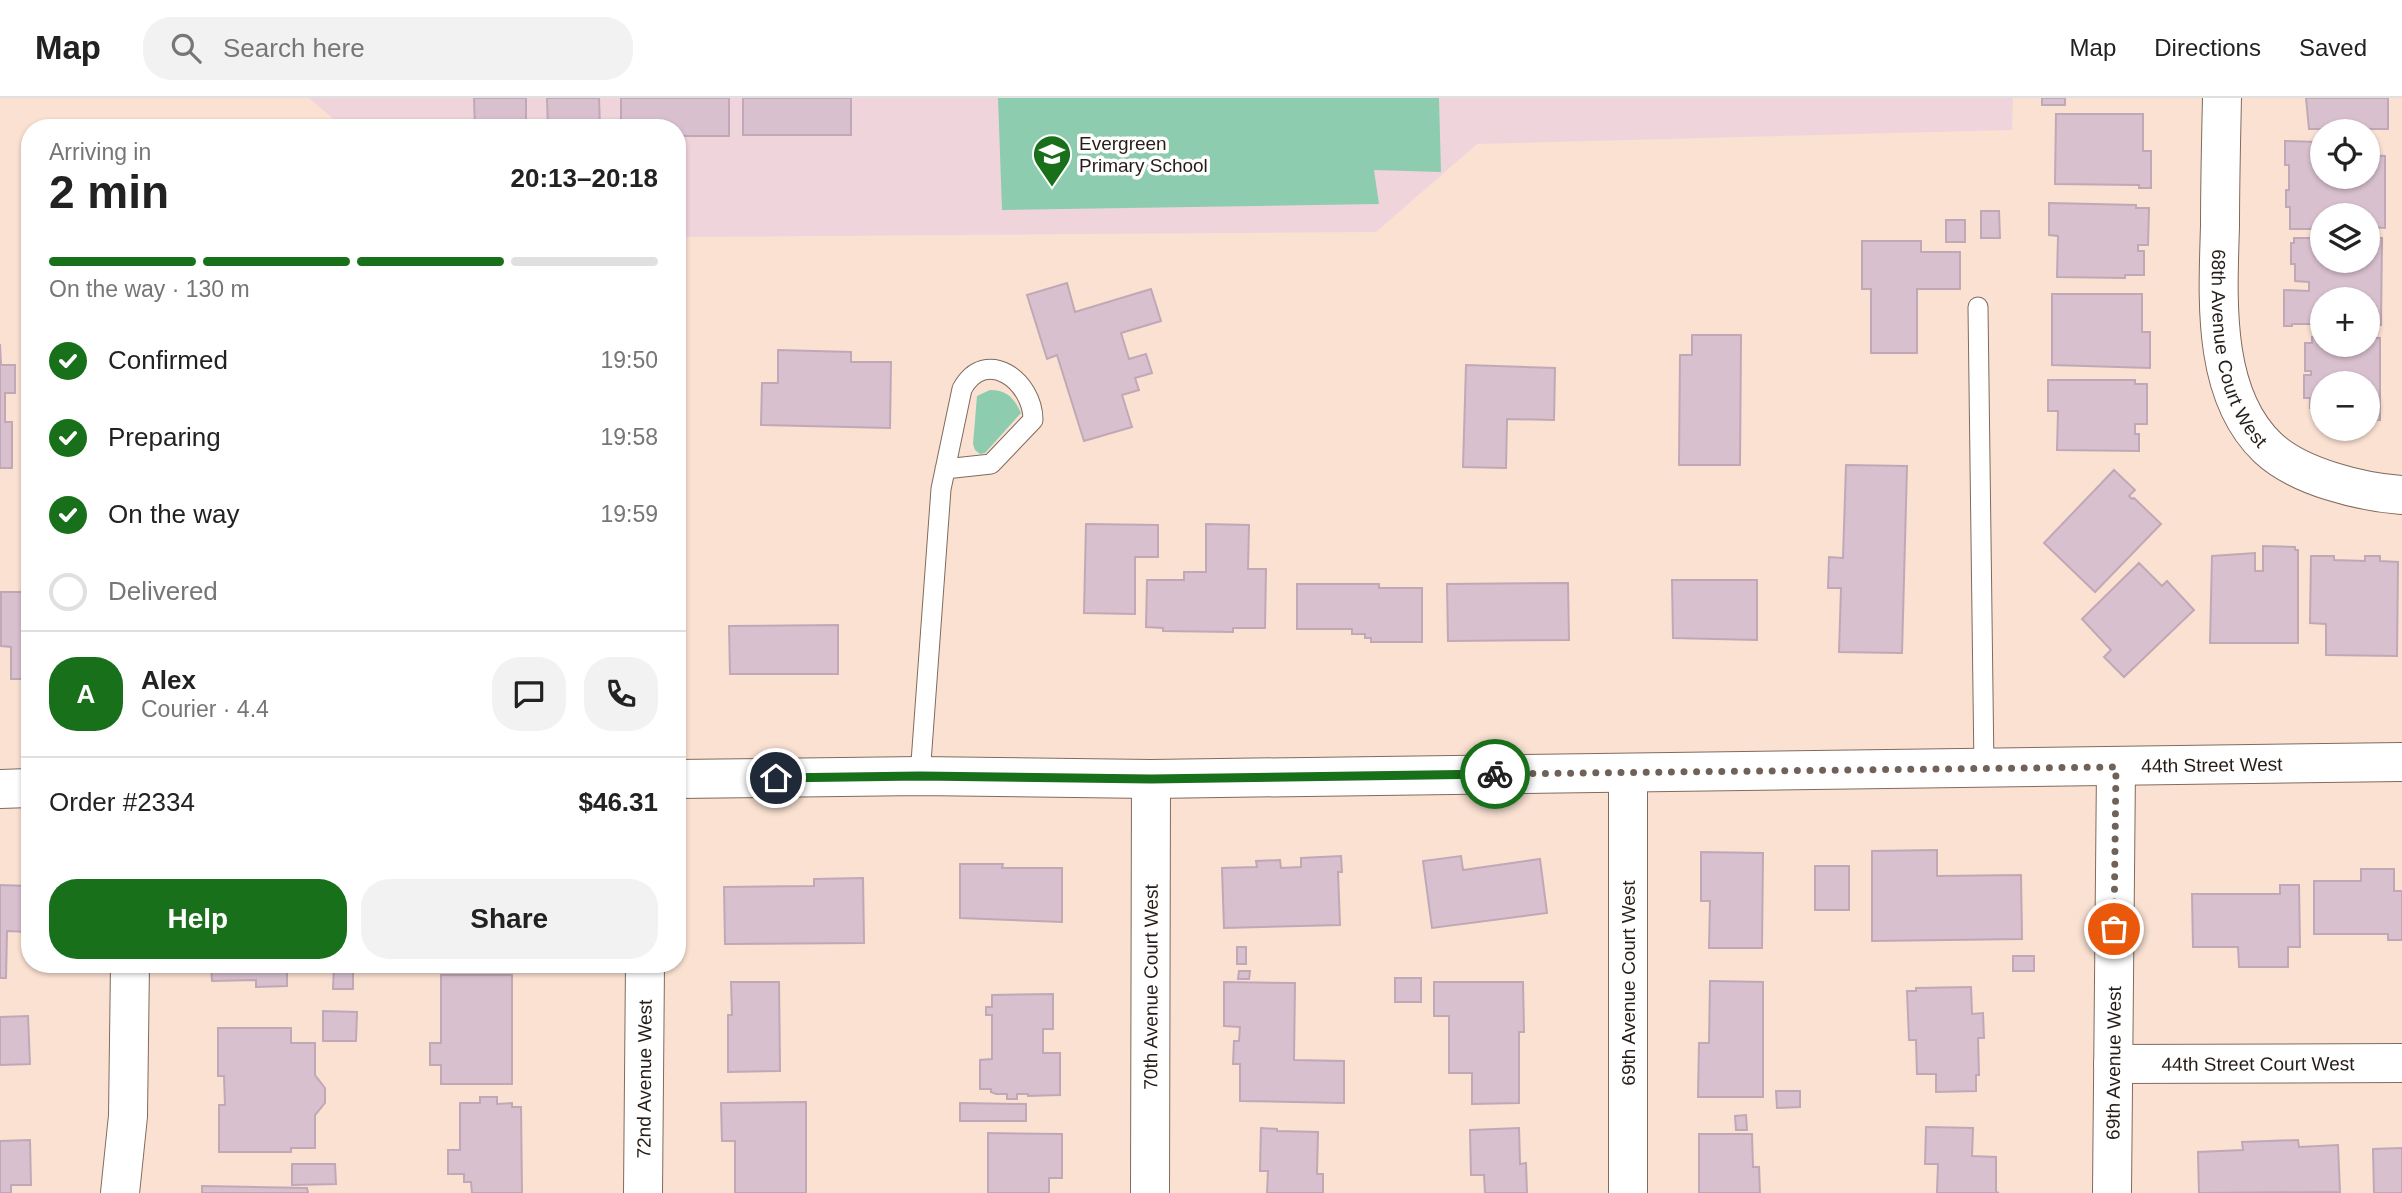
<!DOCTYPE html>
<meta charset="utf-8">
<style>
body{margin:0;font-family:Helvetica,sans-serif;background:#f2f2f2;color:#222;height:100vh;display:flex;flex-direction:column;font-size:26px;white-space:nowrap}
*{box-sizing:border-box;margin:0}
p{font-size:23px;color:#767676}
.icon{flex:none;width:38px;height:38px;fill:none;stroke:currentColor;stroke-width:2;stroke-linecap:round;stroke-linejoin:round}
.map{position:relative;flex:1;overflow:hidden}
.details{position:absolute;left:21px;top:21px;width:665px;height:854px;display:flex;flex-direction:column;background:#fff;border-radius:28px;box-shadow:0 2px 5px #0004}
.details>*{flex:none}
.buttons{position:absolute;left:2310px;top:21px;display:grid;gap:14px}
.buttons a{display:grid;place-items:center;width:70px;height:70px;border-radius:50%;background:#fff;box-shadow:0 2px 5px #0004;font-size:35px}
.pin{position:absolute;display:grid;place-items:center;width:60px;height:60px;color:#fff;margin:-30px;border:4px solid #fff;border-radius:50%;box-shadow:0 2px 7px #0007}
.courier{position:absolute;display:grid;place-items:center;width:70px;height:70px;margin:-35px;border:5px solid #18701a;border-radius:50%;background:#fff;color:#222;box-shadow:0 2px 9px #0007}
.head em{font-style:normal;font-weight:700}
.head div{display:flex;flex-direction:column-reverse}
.head{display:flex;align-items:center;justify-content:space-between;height:119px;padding:0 28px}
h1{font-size:46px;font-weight:700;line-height:52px}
.bar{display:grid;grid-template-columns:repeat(4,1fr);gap:10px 7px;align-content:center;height:84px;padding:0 28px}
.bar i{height:9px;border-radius:5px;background:#e0e0e0}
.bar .current{background:#18701a}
.bar p{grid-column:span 4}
.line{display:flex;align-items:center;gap:18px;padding:0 28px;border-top:2px solid #e0e0e0}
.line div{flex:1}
.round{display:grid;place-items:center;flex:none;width:74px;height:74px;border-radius:28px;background:#f2f2f2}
ol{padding:0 28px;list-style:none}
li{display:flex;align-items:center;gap:21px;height:77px}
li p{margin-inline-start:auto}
li .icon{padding:7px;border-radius:50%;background:#18701a;color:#fff;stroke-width:4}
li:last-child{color:#767676}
li i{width:38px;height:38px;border:4px solid #e0e0e0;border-radius:50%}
.cta{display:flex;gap:14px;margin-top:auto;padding:14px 28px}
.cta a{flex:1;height:80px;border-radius:28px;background:#18701a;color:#fff;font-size:28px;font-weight:700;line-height:80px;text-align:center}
.cta a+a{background:#f2f2f2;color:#222}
header{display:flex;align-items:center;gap:42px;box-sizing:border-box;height:98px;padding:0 35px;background:#fff;border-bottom:2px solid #e0e0e0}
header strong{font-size:33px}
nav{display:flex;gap:38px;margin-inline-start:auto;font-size:24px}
.search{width:490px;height:63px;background:#f2f2f2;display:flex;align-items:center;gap:18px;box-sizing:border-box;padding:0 24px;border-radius:28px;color:#767676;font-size:26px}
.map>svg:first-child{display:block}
.education{fill:#efd5db}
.green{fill:#8eccaf}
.building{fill:#d9c0cf;stroke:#c0a8b7;stroke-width:2}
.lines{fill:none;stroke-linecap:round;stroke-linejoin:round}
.lane-casing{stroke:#806b5e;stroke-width:21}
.street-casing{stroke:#806b5e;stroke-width:40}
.secondary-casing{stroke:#806b5e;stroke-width:40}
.lane{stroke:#fff;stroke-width:19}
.street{stroke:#fff;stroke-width:38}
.secondary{stroke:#fff;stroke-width:38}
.done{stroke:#706259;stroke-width:7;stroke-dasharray:0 12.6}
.route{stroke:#18701a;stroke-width:9}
.labels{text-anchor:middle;stroke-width:7;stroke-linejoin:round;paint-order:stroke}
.poi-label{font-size:19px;fill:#261d18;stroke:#fff;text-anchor:start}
.street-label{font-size:19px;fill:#261d18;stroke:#fff}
</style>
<header>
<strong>Map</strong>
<div class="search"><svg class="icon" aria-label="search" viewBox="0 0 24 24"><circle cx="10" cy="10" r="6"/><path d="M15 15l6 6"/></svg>Search here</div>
<nav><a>Map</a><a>Directions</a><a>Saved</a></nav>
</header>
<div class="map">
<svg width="2402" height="1095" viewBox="0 0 2402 1095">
<rect width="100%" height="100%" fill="#fae1d2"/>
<path class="education" d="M309,0H2013L2012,32L1477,46L1376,134L677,139V30H344Z"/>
<path class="green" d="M998,0H1439L1441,74L1374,72L1379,106L1002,112Z
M990,292C1007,292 1014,300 1021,315L985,355L980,356L975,352L973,346L977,298Z"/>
<path class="building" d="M474,0H526V30H475Z
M547,0H599L600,30H548Z
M621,0H729V38H677V30H621Z
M743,0H851V37H743Z
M2042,0H2065V7H2042Z
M2306,0H2388V31H2309Z
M2056,16H2143V53H2151V90H2139V87L2055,86Z
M2285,43L2318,44V47H2322V79H2368V57L2385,58V130L2368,129V117H2322V131H2290V109H2286V92H2289V67H2285Z
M2049,105L2136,107V110H2149L2148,147H2138V153H2144V177H2125V180L2057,179L2058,138L2049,137Z
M1981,113H1999L2000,140H1981Z
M1946,122H1965V144H1946Z
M2294,140H2322V163H2368V140H2382L2381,227L2368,226V201H2322V226H2292V228H2284V192L2309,193V184L2295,183V166H2291V145H2294Z
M1862,143H1921V154H1960V191H1917V255H1871V191H1862Z
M1067,185L1075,214L1151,191L1161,223L1121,235L1129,261L1146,256L1152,275L1135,280L1139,292L1122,297L1132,329L1084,343L1057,257L1047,261L1027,197Z
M2052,196H2142V234H2150V270L2052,267Z
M1692,237H1741L1740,367H1679L1680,257H1692Z
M2312,239H2322V247H2368V240H2380V322H2368V285H2322V310H2310V300H2304V277H2311V273H2305V245H2312Z
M0,246L1,267H15V295H5V324H12V370H0Z
M778,252L851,254V264H891L890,330L761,327L762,285H778Z
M1466,267L1555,270L1554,322L1507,321L1506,370L1463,369Z
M2048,282H2135V286H2147V326H2135V336H2139V353L2057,352L2058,313H2048Z
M1846,367L1907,368L1902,555L1839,554L1841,490H1828L1829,459L1843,460Z
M2114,372L2135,392L2129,398L2132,401L2134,400L2161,426L2095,494L2044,445Z
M1086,426L1158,427V459H1135V516L1084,515Z
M1206,426L1249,427L1248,471H1266L1265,530H1233V534L1163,533V530L1146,529L1147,482H1184V474H1206Z
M2263,448L2295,449V452H2298V545H2210L2212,458L2255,455V473H2263Z
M2311,458H2334V462L2365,463V458H2380V463L2398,464L2397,558L2326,557V526L2310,525Z
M2139,465L2162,488L2167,483L2194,512L2124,579L2104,559L2111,552L2082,521Z
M1672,482H1757V542L1673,540Z
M1568,485L1569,542L1448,543L1447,486Z
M1297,486H1379V490H1422V544H1371V540H1365V536H1352V531H1297Z
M1,494H30V581H11V549L1,548Z
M838,527V576H730L729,528Z
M1937,752V778L2021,777L2022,841L1872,843V753Z
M1701,754L1763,755L1762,850H1709L1710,803H1701Z
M1341,758L1342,774H1338L1340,827L1224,830L1222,770L1257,769L1256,763L1280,762L1281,770L1301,769V760Z
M1461,758L1463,772L1540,761L1547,815L1432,830L1423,763Z
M960,766H1003L1002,770H1062V824L960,820Z
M1815,768H1849V812H1815Z
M2361,771H2394V793H2402V842H2388V836H2314V783H2361Z
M863,780L864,845L725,846L724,789L814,788V781Z
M0,787L29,788L28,834L7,833L6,880H0Z
M2280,787H2299L2300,849H2288V869H2239L2238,849H2193L2192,796H2280Z
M1237,849H1246V866H1237Z
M2013,858H2034V873H2013Z
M211,866H287V888L256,889V882L212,883Z
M334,867H353V891H333Z
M1239,873H1250L1249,881H1238Z
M441,877H512V986H441V967H430V945H441Z
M1395,880H1421V904H1395Z
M1710,883L1763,884V999H1698L1699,945H1709Z
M731,884H779L780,973L728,974V917H732Z
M1224,884L1295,885L1294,962L1344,963V1005L1240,1003V966H1233L1234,943H1239L1240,929L1224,928Z
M1434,884H1523L1524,934H1519V1005L1472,1006V975H1449V918H1434Z
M1971,889L1972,916L1983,915L1984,940H1978L1979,977H1976V993L1936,994V976H1917L1916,942H1909L1907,893H1916V890Z
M1053,896V931H1043V955H1060V997L1028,998V996H1017V1001H1007V996H996L991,994V991H980V962L992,961V917H986V909H992V897Z
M323,913L357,914L356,943H323Z
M28,918L30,966L0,967V919Z
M218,930H291V945H315V977L325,990V1005L315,1017V1050H291V1054H219V1007H225L224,978H218Z
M1776,993H1800V1009L1777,1010Z
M480,999H497V1006L512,1005V1009H521L522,1095H472L471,1084H464V1076H448V1052H460V1005H480Z
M806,1004V1095H735V1043H722L721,1005Z
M960,1005L1026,1006V1023H960Z
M1746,1017L1747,1032H1736L1735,1018Z
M1926,1029L1973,1030L1972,1058L1996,1059V1094L1999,1095H1937L1938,1066H1925Z
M1261,1030L1277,1031V1033L1318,1034L1317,1076H1323V1095H1267L1268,1073H1260Z
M1519,1030L1520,1066L1526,1065L1527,1095H1485L1484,1077H1471L1470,1032Z
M988,1035L1062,1036V1080H1049V1095H988Z
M1699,1036H1752L1753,1069H1759L1760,1095H1699Z
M30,1042L31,1087H11V1095H0V1043Z
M2298,1042L2299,1049L2338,1047L2340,1094L2199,1095L2198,1054L2243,1052L2242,1044Z
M2402,1050V1095H2374L2373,1051Z
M292,1066H335L336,1086L292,1087Z
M202,1088L307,1090L308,1095H202Z"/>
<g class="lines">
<g class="lane-casing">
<path id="lane" d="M1978,209L1984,671
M920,678L941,391L962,291C986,248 1033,283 1033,322L991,366L945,371"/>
</g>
<g class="street-casing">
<g id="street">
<path id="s1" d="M2222,0C2221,43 2220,85 2220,128C2218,199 2211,296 2268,350C2299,379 2361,394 2402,397"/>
<path id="s2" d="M2113,966L2402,965"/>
<path d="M120,1095L128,1018L130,866"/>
<path id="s3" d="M643,1095L645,866"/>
<path id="s4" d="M1150,1095L1151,681"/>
<path d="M1628,1095V675"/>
<path id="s5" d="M2112,1095L2116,669"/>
</g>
</g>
<g class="secondary-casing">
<g id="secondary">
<path id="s6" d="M677,681L920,678L1151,681L2402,664"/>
<path d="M0,691L30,690"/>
</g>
</g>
<use href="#lane" class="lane"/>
<use href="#street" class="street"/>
<use href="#secondary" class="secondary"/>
</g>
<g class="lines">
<path class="done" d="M1495,676L2116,669L2114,831"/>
<path class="route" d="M776,680L920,678L1151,681L1495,676"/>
</g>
<defs>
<g id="school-pin" transform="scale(2.0125)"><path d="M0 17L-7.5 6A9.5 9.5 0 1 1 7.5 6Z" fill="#18701a" stroke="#fff"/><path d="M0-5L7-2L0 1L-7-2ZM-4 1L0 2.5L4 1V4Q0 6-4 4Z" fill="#fff"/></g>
</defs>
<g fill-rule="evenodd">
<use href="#school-pin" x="1052" y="56"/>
</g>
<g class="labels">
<g class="poi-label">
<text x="1079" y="52">Evergreen<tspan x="1079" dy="22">Primary School</tspan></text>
</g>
<g class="street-label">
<text dy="7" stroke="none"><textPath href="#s1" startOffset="254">68th Avenue Court West</textPath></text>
<text dy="7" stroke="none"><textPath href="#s6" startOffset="1535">44th Street West</textPath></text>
<text transform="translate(1628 885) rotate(-90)" y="7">69th Avenue Court West</text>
<text dy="7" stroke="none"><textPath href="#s4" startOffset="206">70th Avenue Court West</textPath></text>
<text dy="7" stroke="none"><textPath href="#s2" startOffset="145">44th Street Court West</textPath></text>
<text dy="7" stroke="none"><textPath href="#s5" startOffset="130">69th Avenue West</textPath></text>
<text dy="7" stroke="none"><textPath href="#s3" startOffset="114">72nd Avenue West</textPath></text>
</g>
</g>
</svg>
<div class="buttons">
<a><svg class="icon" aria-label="locate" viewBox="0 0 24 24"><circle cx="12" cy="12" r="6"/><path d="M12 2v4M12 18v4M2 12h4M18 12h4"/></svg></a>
<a><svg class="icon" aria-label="layers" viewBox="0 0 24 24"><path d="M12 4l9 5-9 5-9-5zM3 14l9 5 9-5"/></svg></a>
<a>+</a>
<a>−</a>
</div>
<div class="pin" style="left:2114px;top:831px;background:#ea580c"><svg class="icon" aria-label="bag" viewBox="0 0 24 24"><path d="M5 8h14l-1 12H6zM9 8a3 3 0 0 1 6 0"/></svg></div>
<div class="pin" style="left:776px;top:680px;background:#1f2937"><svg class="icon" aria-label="home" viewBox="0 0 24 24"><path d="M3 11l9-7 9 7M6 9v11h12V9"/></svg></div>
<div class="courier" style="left:1495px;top:676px"><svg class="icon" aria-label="bike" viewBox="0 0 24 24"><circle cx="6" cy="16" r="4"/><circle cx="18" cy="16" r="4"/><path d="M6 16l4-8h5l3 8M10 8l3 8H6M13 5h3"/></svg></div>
<section class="details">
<div class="head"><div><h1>2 min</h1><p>Arriving in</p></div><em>20:13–20:18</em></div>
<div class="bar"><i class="current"></i><i class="current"></i><i class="current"></i><i></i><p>On the way · 130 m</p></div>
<ol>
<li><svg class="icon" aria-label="check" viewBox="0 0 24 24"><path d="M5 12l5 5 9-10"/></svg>Confirmed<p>19:50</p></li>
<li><svg class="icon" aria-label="check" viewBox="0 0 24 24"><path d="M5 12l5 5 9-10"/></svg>Preparing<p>19:58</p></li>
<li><svg class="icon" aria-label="check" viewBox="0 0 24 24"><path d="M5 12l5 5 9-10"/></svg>On the way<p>19:59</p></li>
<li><i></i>Delivered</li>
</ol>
<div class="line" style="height:126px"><b class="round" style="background:#18701a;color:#fff">A</b><div><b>Alex</b><p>Courier · 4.4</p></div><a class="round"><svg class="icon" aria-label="chat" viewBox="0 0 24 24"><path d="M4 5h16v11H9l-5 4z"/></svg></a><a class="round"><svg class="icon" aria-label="phone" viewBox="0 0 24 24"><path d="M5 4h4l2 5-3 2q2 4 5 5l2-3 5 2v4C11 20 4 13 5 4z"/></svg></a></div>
<div class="line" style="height:91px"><div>Order #2334</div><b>$46.31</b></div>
<div class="cta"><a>Help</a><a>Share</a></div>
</section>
</div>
